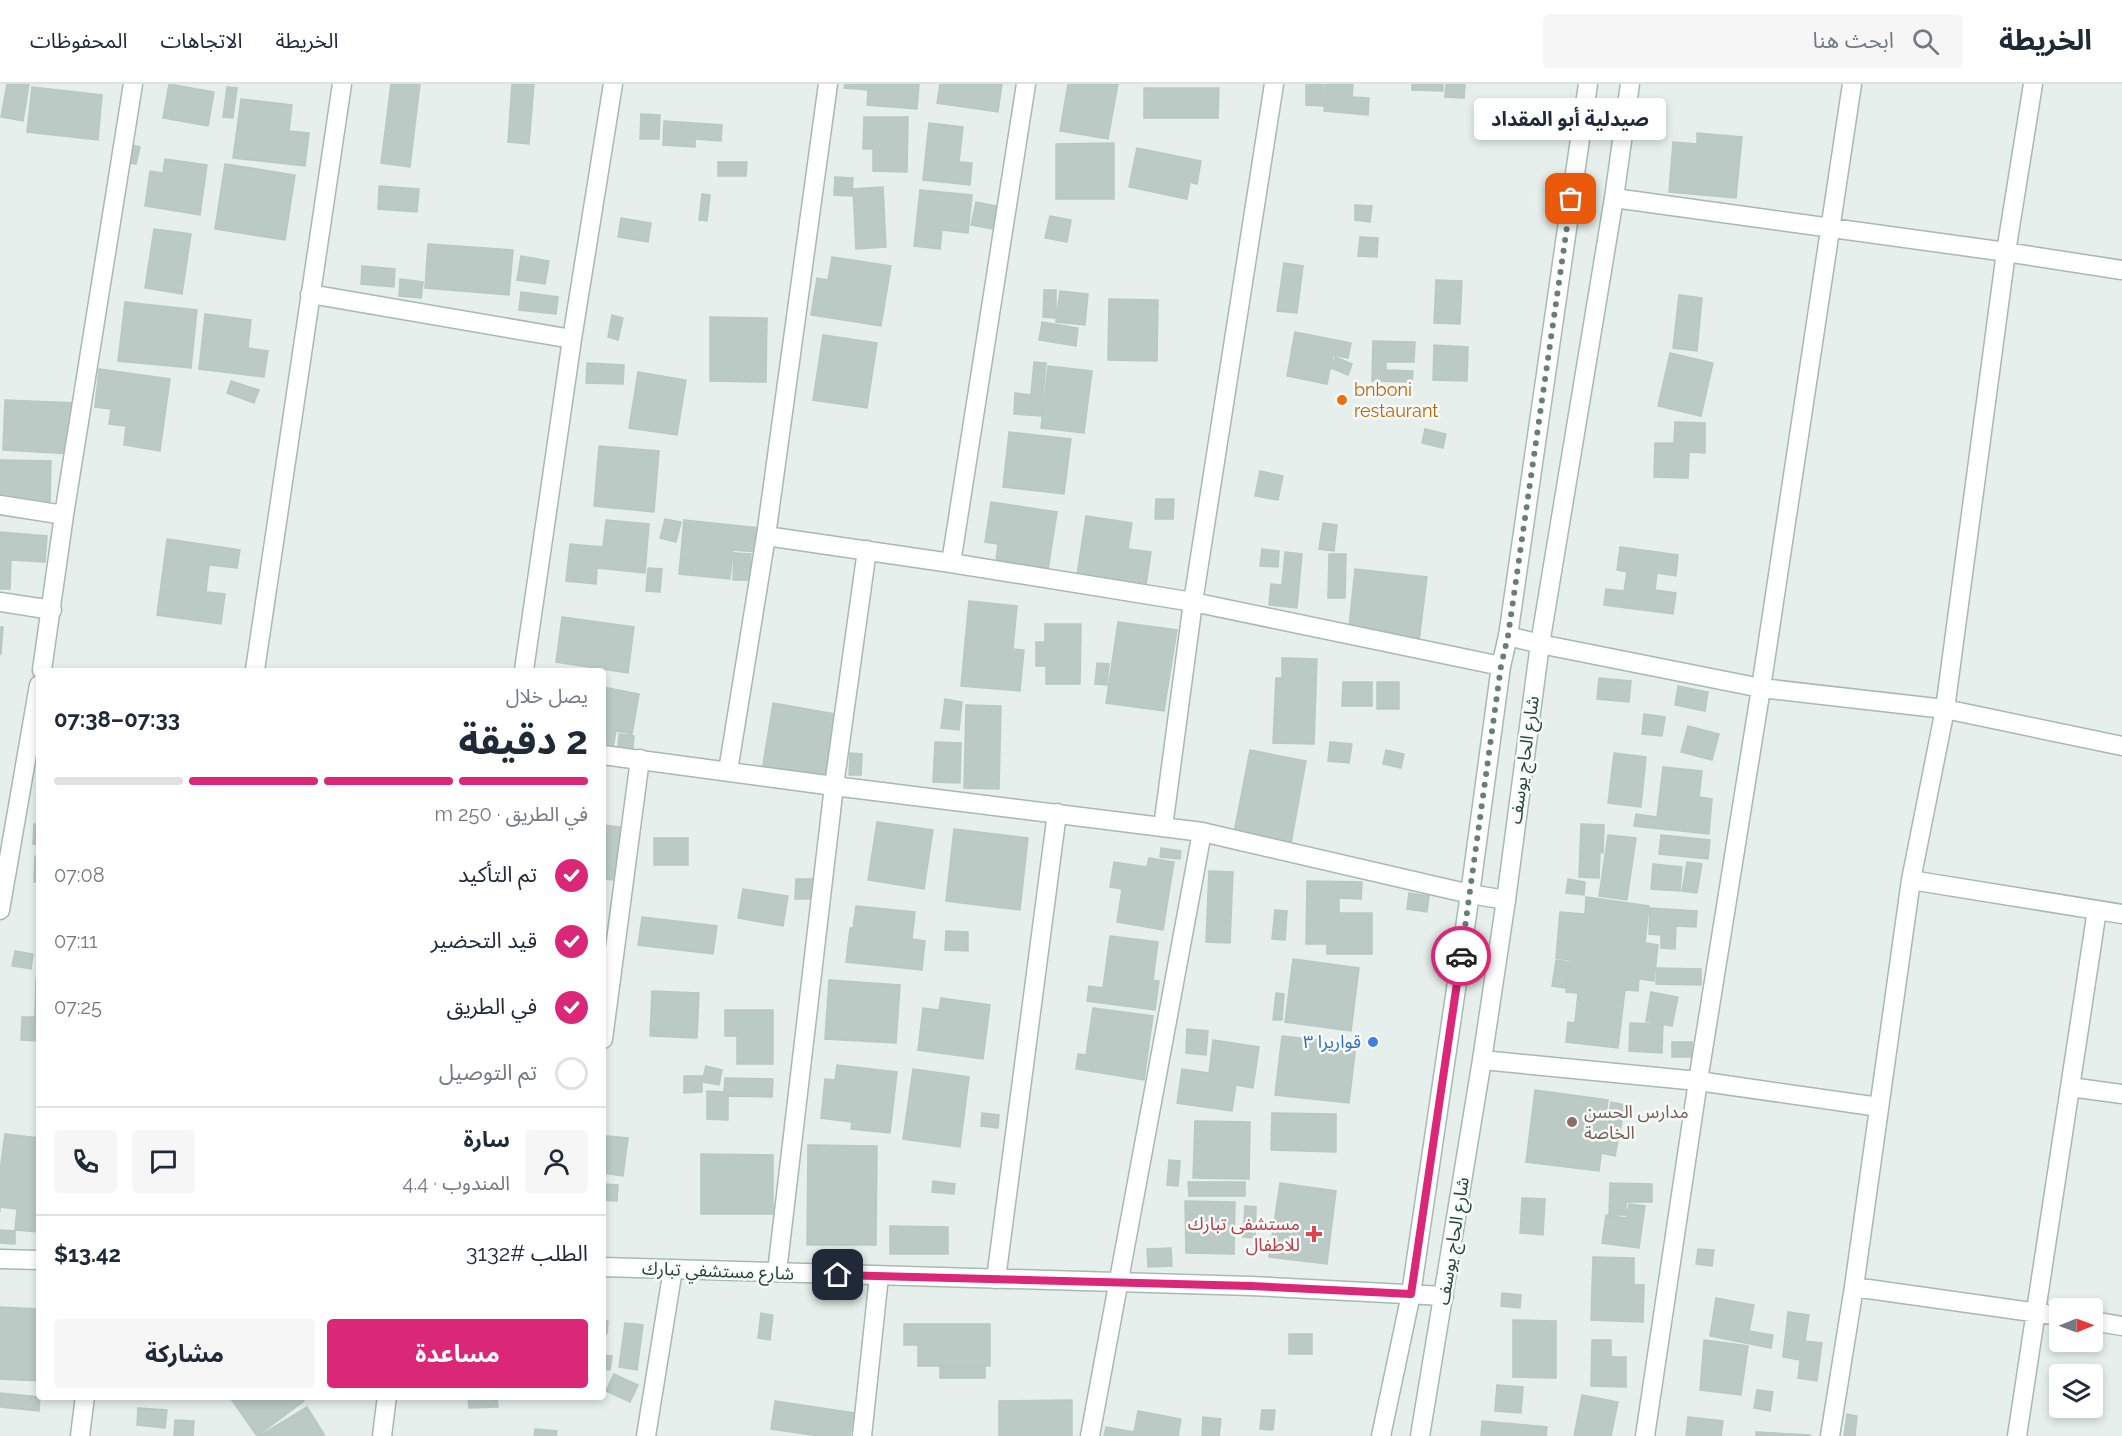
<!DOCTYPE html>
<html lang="ar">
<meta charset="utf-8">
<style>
body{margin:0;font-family:Raleway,"Noto Sans Arabic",sans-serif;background:#f6f6f7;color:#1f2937;direction:rtl;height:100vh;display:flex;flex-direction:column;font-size:22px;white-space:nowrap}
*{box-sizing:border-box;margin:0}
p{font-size:20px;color:#747a83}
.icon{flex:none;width:33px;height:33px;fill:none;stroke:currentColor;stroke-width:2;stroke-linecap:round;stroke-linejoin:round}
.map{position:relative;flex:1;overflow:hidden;direction:ltr}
.drawer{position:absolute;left:36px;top:584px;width:570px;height:732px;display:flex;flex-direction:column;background:#fff;border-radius:6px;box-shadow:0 3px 9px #0003;direction:rtl}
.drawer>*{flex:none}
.needle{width:39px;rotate:89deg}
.controls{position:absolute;left:2049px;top:1214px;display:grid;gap:12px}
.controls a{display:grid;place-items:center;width:54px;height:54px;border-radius:6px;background:#fff;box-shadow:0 3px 9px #0003;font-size:30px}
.pin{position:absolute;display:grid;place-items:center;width:51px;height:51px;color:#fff;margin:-26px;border-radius:12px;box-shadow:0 3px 9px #0006}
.courier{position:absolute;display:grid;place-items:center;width:60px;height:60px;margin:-30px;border:4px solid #db2777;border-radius:50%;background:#fff;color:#222;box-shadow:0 2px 8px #0007}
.bubble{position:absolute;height:42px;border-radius:6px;background:#fff;box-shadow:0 3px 9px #0003;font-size:20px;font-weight:700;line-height:42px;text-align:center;direction:rtl}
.head em{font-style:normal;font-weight:700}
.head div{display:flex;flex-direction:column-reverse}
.head{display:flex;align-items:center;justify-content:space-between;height:102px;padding:0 18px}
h1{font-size:39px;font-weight:700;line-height:45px}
.bar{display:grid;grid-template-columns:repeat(4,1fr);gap:9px 6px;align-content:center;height:72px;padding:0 18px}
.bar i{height:8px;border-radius:4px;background:#e0e1e3}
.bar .current{background:#db2777}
.bar p{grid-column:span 4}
.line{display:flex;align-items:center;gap:15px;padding:0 18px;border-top:2px solid #e0e1e3}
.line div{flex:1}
.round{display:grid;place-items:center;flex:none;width:63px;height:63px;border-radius:6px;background:#f6f6f7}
ol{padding:0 18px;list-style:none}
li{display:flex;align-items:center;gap:18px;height:66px}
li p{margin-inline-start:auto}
li .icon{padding:6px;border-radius:50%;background:#db2777;color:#fff;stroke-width:4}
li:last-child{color:#747a83}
li i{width:33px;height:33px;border:3px solid #e0e1e3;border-radius:50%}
.primary-button{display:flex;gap:12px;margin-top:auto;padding:12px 18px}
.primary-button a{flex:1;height:69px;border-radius:6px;background:#db2777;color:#fff;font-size:24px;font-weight:700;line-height:69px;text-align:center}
.primary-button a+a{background:#f6f6f7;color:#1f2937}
header{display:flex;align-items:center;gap:36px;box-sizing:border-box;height:84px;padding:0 30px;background:#fff;border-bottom:2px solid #e0e1e3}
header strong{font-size:28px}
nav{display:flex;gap:33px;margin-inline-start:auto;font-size:21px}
.search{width:420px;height:54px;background:#f6f6f7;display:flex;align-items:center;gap:15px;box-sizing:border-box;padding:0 21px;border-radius:6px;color:#747a83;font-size:22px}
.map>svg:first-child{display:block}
.building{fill:#bbcac4;stroke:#b8c9c2;stroke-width:1.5}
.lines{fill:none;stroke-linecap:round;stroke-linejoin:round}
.street-casing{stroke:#a8b8b2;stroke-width:21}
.secondary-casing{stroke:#a4bbb3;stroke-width:21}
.street{stroke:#fff;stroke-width:18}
.secondary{stroke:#fff;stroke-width:18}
.done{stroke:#687f78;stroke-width:6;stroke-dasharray:0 10.8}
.route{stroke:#db2777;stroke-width:8}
.food-dot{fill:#e8710a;stroke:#f7fbf9;stroke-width:2}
.shop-dot{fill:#3f7fe0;stroke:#f7fbf9;stroke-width:2}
.education-dot{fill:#8d6e63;stroke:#f7fbf9;stroke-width:2}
.health-dot{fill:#e0444e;stroke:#f7fbf9;stroke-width:2}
.labels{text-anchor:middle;stroke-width:5;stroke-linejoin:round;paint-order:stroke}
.food-label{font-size:18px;fill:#c56008;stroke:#f7fbf9;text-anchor:start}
.street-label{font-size:18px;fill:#24423a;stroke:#f7fbf9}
.shop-label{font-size:18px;fill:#366cbe;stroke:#f7fbf9;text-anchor:end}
.education-label{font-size:18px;fill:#785e54;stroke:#f7fbf9;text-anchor:start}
.health-label{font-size:18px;fill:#be3a42;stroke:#f7fbf9;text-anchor:end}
</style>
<header>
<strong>الخريطة</strong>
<div class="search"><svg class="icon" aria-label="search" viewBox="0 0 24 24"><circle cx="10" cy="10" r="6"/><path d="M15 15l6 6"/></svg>ابحث هنا</div>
<nav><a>الخريطة</a><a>الاتجاهات</a><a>المحفوظات</a></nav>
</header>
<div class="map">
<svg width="2122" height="1352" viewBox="0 0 2122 1352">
<rect width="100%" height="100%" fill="#e6efeb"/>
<path class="building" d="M7,0H29L23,37L1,33Z
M169,0L214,8L208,42L163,34Z
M391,0H420L410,83L381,79Z
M512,0H534L529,60L508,58Z
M845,0H919L917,25L867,21L868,6L844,4Z
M940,0H1002L998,28L937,19Z
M1068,0H1118L1108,55L1060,47Z
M1306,0H1324L1323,22L1306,21Z
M1326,0H1353L1352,13L1369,14L1368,31L1324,27Z
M1412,0H1443V7L1412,6Z
M1446,0H1465L1464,14L1445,13Z
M32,3L102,11L98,56L27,48Z
M227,3L237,4L233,34L223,33Z
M1144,4H1219L1218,34H1144Z
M241,15L292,21L289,47L309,49L305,82L233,74Z
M641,30L660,31L659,55H640Z
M864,33H908L907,88L873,87V65H863Z
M664,37L722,41L721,57L695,55V63L663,61Z
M929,39L963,43L959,78L972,79L970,101L923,96Z
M1697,49L1742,53L1736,114L1669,108L1673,58L1697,60Z
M126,59L140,63L136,80L122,77Z
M1114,59V115H1056V60Z
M1137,64L1201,77L1197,100L1190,98L1187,115L1129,103Z
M165,75L207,81L200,131L145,122L150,87L163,89Z
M718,78H747L746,92H718Z
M225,80L295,91L285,156L215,145Z
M835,93L853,94L852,112L834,111Z
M379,102L419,105L417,128L378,125Z
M883,103L886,163L856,165L853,105Z
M920,106L972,111L968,149L942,146L940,165L914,162Z
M702,110L710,111L707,137L699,136Z
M976,118L997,122L992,145L971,141Z
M1355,121L1372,122L1370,138L1355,136Z
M1050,132L1071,136L1067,158L1045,154Z
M621,134L651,139L648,158L618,153Z
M154,145L191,150L182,210L145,204Z
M1360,153L1378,154L1377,173L1358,172Z
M428,160L513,166L509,211L425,204Z
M521,172L549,177L545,200L517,196Z
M832,173L891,182L881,242L811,231L817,194L828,196Z
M1284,179L1303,182L1297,229L1277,227Z
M362,182L395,185L394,203L361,200Z
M400,195L423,198L421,214L399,212Z
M1436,196L1462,197L1460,240L1434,239Z
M1044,206H1056V234L1043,233Z
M1060,207L1088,210L1085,241L1056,238Z
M521,208L558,213L556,230L519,226Z
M1679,211L1702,214L1697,267L1673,264Z
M1109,215L1158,216L1157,277L1108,276Z
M125,218L197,226L191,284L118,277Z
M205,230L251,236L248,264L268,267L264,293L199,285Z
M612,231L623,234L618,256L608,253Z
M710,233L767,234L766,298L710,297Z
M1042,238L1078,244L1076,262L1039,256Z
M1295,248L1351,259L1348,274L1333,271L1327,300L1287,292Z
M823,251L877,259L867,324L813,316Z
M1373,257L1415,258L1414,278H1386V286L1413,287L1412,298L1372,297Z
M1434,261L1468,263L1467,297L1433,296Z
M1670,269L1713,279L1701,332L1658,322Z
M1335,273L1352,280L1348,291L1331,284Z
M1034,278L1046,279L1041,332L1014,330L1015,309L1031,311Z
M587,279L624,281L623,300L586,299Z
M1048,282L1092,287L1084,349L1041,344Z
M99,285L170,295L160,367L124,361L126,342L109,340L111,325L95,323Z
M638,288L686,296L677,351L629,344Z
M231,297L259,306L254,319L227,309Z
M5,316L77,319L74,370L3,366Z
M1675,338L1705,339V369L1689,368L1688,394L1654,393L1655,359H1674Z
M1425,345L1446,350L1443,364L1422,359Z
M1009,348L1071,355L1064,410L1003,403Z
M599,362L659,367L654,428L594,422Z
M0,376L51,377L50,421L0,420Z
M1260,387L1283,392L1278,416L1255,412Z
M1156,415H1174L1173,435H1155Z
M991,418L1057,428L1046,499L996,477L998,460L985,458Z
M1086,432L1132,439L1128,465L1151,468L1145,509L1076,498Z
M665,435L681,438L676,458L660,454Z
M606,436L649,440L645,489L597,484L596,500L566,497L570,460L603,463Z
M684,436L759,444L757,468L733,466L730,495L679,490Z
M1323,439L1337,441L1334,467L1319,465Z
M0,448L47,452L45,478L11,476L10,505H0Z
M167,455L240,466L237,484L209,481L206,508L225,510L221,540L157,531Z
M1620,463L1678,471L1676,492L1657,489L1655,506L1676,509L1673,530L1604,521L1606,505L1624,507L1627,488L1617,486Z
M1262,465L1279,467L1278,483L1260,482Z
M1285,468L1302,470L1297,524L1269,521L1271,500L1282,501Z
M734,469L751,470L750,496H733Z
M1329,470H1346L1345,514H1328Z
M648,484L662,485L660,508L646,507Z
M1355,485L1427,493L1419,557L1387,553L1388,548L1349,543Z
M969,517L1017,522L1013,565L1024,566L1020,607L961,602Z
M562,533L634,543L628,589L556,578Z
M1118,538L1177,546L1164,627L1106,619Z
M1045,540H1081L1080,600H1046V582H1036V558H1045Z
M0,543H3L1,570H0Z
M1282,574L1317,575L1314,660L1273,659L1276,594H1282Z
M1097,579L1109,580L1107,601L1095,600Z
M1599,594L1631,597L1629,618L1597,615Z
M1343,598H1372V622H1342Z
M1377,598H1399V625H1377Z
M1678,602L1708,608L1705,627L1675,621Z
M603,603L639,610L632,650L616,647L613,664L603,662Z
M945,615L962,618L959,646L941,644Z
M773,619L836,630L825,697L762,687Z
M966,621L1001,622L999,705L964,704Z
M1644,630L1665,633L1662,652L1642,650Z
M1688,642L1719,650L1712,676L1681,668Z
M619,650L634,652L633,664L618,662Z
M935,658L961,659L960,699L933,698Z
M1330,658L1352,660L1349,679L1328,677Z
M1250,666L1306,677L1290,765L1233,754Z
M1386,666L1404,670L1401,684L1383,680Z
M850,669L862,670L861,691H849Z
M1614,669L1646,673L1641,723L1608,719Z
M1663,683L1702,687L1699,713L1712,715L1709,750L1634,742L1636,730L1657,733Z
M877,738L933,746L924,805L868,796Z
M34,740H39V761L33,760Z
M1581,740L1604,741L1603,769L1600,768L1599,794L1579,793Z
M603,741L620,743L615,796L603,795Z
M954,745L1028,754L1020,826L946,817Z
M1608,751L1636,754L1627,816L1599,812Z
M1661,751L1710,756L1708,775L1659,770Z
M654,754H688V781H654Z
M1161,764L1181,767L1180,775L1160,773Z
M35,772H39V798H34Z
M1149,774L1174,778L1163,846L1117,838L1122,805L1110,803L1114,778L1147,783Z
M1687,778L1702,780L1697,809L1682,807Z
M1653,780L1682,783L1680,807L1651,805Z
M1209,787L1233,788L1230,859L1206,858Z
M796,795H816V815H795Z
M1568,795L1585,798L1584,811L1566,809Z
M1307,797L1362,798L1361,815L1339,814V829H1372V870H1327V860H1306Z
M743,805L788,812L783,842L738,834Z
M1409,809L1429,812L1427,828L1407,825Z
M1586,813L1649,822L1645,859L1658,861L1654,897L1639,895L1638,907L1625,906L1618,964L1566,958L1568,938L1575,939L1578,909L1566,908L1570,876L1556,874L1560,828L1585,830Z
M856,822L915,828L912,855L925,857L922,886L846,878L850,844H853Z
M1650,824L1697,827L1696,843L1676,842L1675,865L1661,864V851L1649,850Z
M1275,826L1287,827L1285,856L1272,855Z
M642,833L717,842L713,870L638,861Z
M946,847L968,848V867L945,866Z
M1110,852L1158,858L1153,896L1159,897L1155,926L1087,917L1089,902L1103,904Z
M15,867L33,870L31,885L12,882Z
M1293,875L1359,884L1351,947L1285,938Z
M1556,876L1569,878L1565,904L1552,902Z
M1657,884L1701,885V901L1656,900Z
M36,895H39V957L21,956L22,933H35Z
M829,896L900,901L896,959L825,955Z
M652,907L699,909L697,954L650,952Z
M1651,908L1678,913L1672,942L1646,937Z
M1276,909L1284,910L1282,936H1273Z
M941,914L990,921L983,975L918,966L923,924L939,926Z
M1093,924L1153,932L1144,996L1076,985L1078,970L1086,971Z
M725,926H773V980H737V952H725Z
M1630,939L1663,940L1662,969L1629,967Z
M1187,945L1208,947L1206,971L1186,969Z
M1282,952L1356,960L1349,1019L1275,1011Z
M1213,956L1259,963L1253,1004L1236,1001L1232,1027L1177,1019L1182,985L1209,989Z
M1672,958H1692V973H1672Z
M837,981L897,988L890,1049L851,1045L852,1038L821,1034L825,995L835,996Z
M706,982L722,986L719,1001L702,998Z
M913,985L969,993L960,1063L903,1055Z
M684,992H702V1008L684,1009Z
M725,994L773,995L772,1013L728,1012V1036L707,1035V1007L724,1008Z
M1535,1006L1608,1016L1599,1087L1526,1078Z
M1611,1018L1625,1021L1615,1072L1601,1069Z
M982,1029L999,1031L998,1044L981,1042Z
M1272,1029L1336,1030V1068L1271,1066Z
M1195,1037L1250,1038L1249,1095L1193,1094Z
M5,1050L39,1054V1148L15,1146L17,1125L0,1123V1128V1087Z
M607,1052L628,1054L623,1092L603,1089Z
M808,1061L877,1062L876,1161H807Z
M701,1070L773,1071V1130H701Z
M1169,1076L1180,1077L1178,1102L1167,1101Z
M933,1097L955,1100L954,1110L932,1108Z
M1188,1098H1245V1112H1189Z
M1280,1099L1336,1107L1327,1180L1269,1173Z
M1610,1099L1652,1100V1118H1626V1131H1609Z
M603,1100L618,1101L617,1117L603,1116Z
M1522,1114L1545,1115L1543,1151L1520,1149Z
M1185,1117L1235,1118L1234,1170L1186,1169Z
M1629,1120L1645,1122L1639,1164L1602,1159L1606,1131L1626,1134Z
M1245,1122L1256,1123L1255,1154L1243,1153Z
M890,1142L948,1143V1170H890Z
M0,1146L15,1147V1160L0,1159Z
M1171,1164L1172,1182L1148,1183L1147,1165Z
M1698,1165L1714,1166L1712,1182L1696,1180Z
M1593,1173L1634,1174V1201H1644L1643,1238L1591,1236Z
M1502,1209L1521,1211L1520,1224L1501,1222Z
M1716,1214L1754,1221L1749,1247L1773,1251L1771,1264L1710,1252Z
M0,1223L38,1225L37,1253H39V1297L0,1295Z
M1788,1228L1809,1231L1805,1257L1822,1259L1817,1297L1798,1294L1800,1276L1783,1273Z
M761,1229L773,1231L770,1256L758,1254Z
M603,1236L608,1237L607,1250H603Z
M1513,1236L1556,1237V1294L1513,1293Z
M625,1239L643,1241L637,1286L619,1283Z
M904,1240H990V1282H918V1261H904Z
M1289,1250H1312V1270H1289Z
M1592,1256H1611V1273H1626V1303L1591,1302Z
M1704,1256L1748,1262L1741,1311L1700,1306Z
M603,1271L612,1272L610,1286L603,1285Z
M940,1283H985V1294H940Z
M614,1290L638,1301L630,1318L606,1307Z
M1497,1301L1523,1303L1521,1329L1495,1327Z
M1757,1306L1773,1308L1770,1327L1754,1324Z
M0,1309L40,1313L39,1327L0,1323Z
M1582,1311L1618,1318L1611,1352H1574Z
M229,1312H301L304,1317L257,1352Z
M468,1312H497L498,1323L469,1324Z
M1072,1316V1352H999V1317Z
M775,1317L854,1329L850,1352H819L771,1345Z
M307,1323L325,1352H259Z
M138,1324L167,1326L165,1344L137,1341Z
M1262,1326H1275L1273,1346L1260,1345Z
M1138,1327L1181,1335L1178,1352H1104L1106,1343L1134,1348Z
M1847,1330L1857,1332L1855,1352H1844Z
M1203,1333L1221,1335L1219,1352H1202Z
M1688,1333L1723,1337L1721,1352H1686Z
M175,1336L194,1337L193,1352H174Z
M1482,1337L1547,1343L1546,1352H1481Z
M535,1345L557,1347L556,1352H534Z
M1756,1348L1810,1351V1352H1756Z"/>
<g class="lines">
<g class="street-casing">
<path id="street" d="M1614,114L2006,168L2122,186
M310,210L572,255
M0,421L64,431
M766,452L951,479L1193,518L1501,582
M951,479L1026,0
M0,518L52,526
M1508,552L1540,560L1761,604L1945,625L2122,662
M42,586L64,431L133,0
M255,586L342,0
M524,586L572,255L613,0
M603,671L834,702L1202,748L1470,810L1506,816
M728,687L766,452L828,0
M1163,743L1193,518L1274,0
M1911,796L2122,830
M0,826L39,601
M603,955L640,675
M1482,976L1698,997L1879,1023
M2070,1003L2122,1010
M777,1188L834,702L867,466
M996,1195L1057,729
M1854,1203L2060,1232
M2092,1237L2122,1242
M80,1352L85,1312
M382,1352L387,1312
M646,1352L673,1185
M862,1352L879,1192
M1090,1352L1202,748
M1645,1352L1698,997L1761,604L1852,0
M1830,1352L1854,1203L1911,796L1945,625L2006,168L2033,0
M2017,1352L2097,826"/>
</g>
<g class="secondary-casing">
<path id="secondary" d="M0,1175L39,1176
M603,1183L1251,1202L1444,1212
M1381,1352L1411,1210L1470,810L1501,582L1508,552L1588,0
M1420,1352L1482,976L1506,816L1540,560L1614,114L1630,0"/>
</g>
<use href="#street" class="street"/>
<use href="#secondary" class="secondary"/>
</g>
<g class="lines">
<path class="done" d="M1461,872L1501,582L1508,552L1571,115"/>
<path class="route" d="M838,1191L1251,1202L1411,1210L1461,872"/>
</g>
<circle class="food-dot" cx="1342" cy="316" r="6"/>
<circle class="shop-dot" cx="1373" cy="958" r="6"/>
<circle class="education-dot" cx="1572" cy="1038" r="6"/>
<path class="health-dot" d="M1311 1141h6v6h6v6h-6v6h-6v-6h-6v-6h6z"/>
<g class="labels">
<g class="food-label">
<text x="1354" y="312">bnboni<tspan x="1354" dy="21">restaurant</tspan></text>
</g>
<g class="street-label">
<text transform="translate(1524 676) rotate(-82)" y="6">شارع الحاج يوسف</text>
<text transform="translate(1453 1157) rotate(-81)" y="6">شارع الحاج يوسف</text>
<text transform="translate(718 1187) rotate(2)" y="6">شارع مستشفي تبارك</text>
</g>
<g class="shop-label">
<text x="1361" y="964">قواريرا ٣</text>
</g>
<g class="education-label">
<text x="1584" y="1034">مدارس الحسن<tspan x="1584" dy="21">الخاصة</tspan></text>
</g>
<g class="health-label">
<text x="1300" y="1146">مستشفى تبارك<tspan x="1300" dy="21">للاطفال</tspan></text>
</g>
</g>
</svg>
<div class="controls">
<a><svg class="needle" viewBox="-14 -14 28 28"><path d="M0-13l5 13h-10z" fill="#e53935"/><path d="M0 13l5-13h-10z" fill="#747a83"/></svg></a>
<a><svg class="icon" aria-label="layers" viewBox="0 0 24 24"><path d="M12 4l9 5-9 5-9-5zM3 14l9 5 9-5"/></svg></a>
</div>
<div class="pin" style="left:1571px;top:115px;background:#ea580c"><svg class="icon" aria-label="bag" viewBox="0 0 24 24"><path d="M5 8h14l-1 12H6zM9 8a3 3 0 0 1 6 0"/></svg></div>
<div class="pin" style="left:838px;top:1191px;background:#1f2937"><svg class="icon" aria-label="home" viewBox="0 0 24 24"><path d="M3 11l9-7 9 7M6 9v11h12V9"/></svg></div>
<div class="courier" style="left:1461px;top:872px"><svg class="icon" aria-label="car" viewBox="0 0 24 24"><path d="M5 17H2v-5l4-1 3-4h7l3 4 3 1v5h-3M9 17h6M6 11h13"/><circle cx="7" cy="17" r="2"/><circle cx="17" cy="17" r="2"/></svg></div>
<div class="bubble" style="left:1474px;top:14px;width:192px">صيدلية أبو المقداد</div>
<section class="drawer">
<div class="head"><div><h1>2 دقيقة</h1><p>يصل خلال</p></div><em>07:33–07:38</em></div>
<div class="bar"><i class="current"></i><i class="current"></i><i class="current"></i><i></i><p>في الطريق · 250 m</p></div>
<ol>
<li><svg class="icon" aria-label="check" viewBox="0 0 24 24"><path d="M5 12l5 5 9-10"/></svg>تم التأكيد<p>07:08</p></li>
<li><svg class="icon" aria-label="check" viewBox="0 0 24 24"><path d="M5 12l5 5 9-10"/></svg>قيد التحضير<p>07:11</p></li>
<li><svg class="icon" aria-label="check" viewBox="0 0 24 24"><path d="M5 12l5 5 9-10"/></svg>في الطريق<p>07:25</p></li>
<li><i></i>تم التوصيل</li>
</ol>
<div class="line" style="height:108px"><a class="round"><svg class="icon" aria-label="person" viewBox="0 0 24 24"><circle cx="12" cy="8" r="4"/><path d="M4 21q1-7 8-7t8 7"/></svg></a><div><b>سارة</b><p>المندوب · 4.4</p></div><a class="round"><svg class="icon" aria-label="chat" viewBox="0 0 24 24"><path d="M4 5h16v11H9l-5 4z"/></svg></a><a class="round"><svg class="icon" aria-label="phone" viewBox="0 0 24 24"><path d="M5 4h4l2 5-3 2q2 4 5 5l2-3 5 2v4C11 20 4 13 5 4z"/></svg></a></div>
<div class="line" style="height:78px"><div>الطلب #3132</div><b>$13.42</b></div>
<div class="primary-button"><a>مساعدة</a><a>مشاركة</a></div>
</section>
</div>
